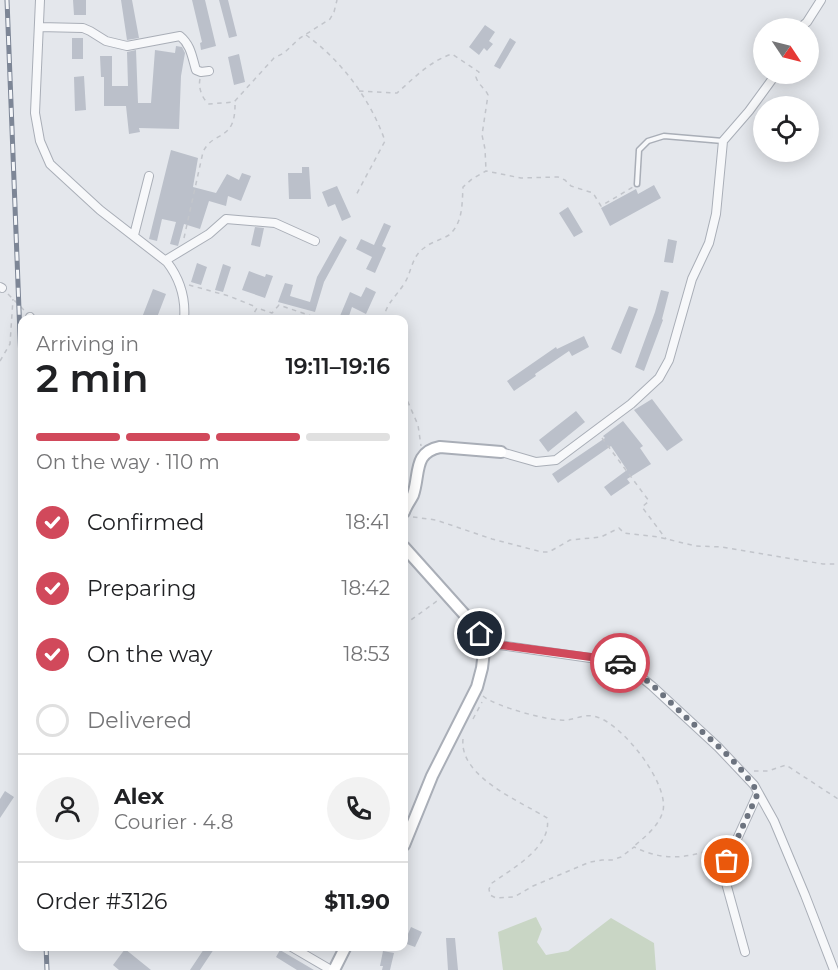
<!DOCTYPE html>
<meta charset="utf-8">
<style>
body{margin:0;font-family:Montserrat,sans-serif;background:#f2f2f2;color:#202124;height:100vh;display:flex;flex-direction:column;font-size:22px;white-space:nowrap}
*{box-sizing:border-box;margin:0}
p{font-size:20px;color:#757577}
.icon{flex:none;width:33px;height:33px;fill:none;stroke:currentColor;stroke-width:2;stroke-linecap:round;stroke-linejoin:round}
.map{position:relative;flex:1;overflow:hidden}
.sheet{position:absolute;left:18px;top:315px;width:390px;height:636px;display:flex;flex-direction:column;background:#fff;border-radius:12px;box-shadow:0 3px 15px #0003}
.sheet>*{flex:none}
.needle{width:39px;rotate:125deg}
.tools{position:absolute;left:753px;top:18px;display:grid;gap:12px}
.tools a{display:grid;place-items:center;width:66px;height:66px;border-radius:50%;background:#fff;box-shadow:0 3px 15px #0003;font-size:30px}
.pin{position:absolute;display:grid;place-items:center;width:51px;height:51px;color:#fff;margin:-26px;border:3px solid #fff;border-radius:50%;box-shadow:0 2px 6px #0007}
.courier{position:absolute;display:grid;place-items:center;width:60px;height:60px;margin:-30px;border:4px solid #d1495b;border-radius:50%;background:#fff;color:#222;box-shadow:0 2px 8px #0007}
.overview em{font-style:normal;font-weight:600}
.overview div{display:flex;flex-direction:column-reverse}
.overview{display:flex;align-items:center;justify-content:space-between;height:102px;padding:0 18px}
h1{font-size:39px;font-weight:600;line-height:45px}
.bar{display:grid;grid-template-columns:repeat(4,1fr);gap:9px 6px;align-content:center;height:72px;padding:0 18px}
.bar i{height:8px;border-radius:4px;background:#e0e0e0}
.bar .current{background:#d1495b}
.bar p{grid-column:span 4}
.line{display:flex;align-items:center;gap:15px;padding:0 18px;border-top:2px solid #e0e0e0}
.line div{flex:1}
.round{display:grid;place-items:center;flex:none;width:63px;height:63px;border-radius:32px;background:#f2f2f2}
ol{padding:0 18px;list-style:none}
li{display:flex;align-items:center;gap:18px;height:66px}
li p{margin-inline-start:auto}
li .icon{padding:6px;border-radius:50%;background:#d1495b;color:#fff;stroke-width:4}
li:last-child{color:#757577}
li i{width:33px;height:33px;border:3px solid #e0e0e0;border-radius:50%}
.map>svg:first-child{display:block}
.green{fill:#c9d6c5}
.building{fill:#bbc0ca}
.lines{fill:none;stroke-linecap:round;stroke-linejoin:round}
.lane-casing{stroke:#a9aeb7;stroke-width:7}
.street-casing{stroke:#a9aeb7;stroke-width:10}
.secondary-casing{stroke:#a9aeb7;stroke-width:14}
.path{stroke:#c2c5cb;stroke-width:1.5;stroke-dasharray:4.5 4.5;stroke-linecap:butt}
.lane{stroke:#f7f8fa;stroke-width:4}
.street{stroke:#f7f8fa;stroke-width:8}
.secondary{stroke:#fff;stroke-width:10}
.rail-casing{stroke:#7d8696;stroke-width:5}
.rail{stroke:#f4f6f9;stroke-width:3;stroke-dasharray:9;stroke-linecap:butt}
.done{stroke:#6c737f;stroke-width:6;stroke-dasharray:0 10.8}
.route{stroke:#d1495b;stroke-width:8}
</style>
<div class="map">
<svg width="838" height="970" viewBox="0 0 838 970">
<rect width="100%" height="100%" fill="#e4e7ec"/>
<path class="green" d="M536,917L542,929L537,942L546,955L568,951L611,918L654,943L656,970H503L498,932Z"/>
<path class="building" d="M73,0H86V15H74Z
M121,0H132L139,38L127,40Z
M192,0H205L216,46L201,50L200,43L202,42Z
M219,0H228L237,36L229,38Z
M485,25L495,32L489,41L493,44L487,51L484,48L479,55L469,47Z
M72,38H83V59H72Z
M510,38L516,42L500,69L494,66Z
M176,46L182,47L185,53L181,76L179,129L139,128L140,132L129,134L126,106H104V77H101L100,56H112V86H128L127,52L136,50L138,103H151L155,50L175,53Z
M239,54L245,82L234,85L228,57Z
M84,76L86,110L75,111L74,77Z
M171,150L198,158L193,187L216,193L227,174L239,180L242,173L251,176L241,201L228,196L226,206L209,201L200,229L184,224L178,246L170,244L176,222L162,219L157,241L149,239Z
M302,167H309L311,199H289L288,173H302Z
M654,185L661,198L610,226L601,208L636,189L638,194Z
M337,186L351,217L342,221L335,204L328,207L322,192Z
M568,207L583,232L574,237L559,213Z
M384,223L391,226L382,246L386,248L375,273L366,269L372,257L356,249L361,239L374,245Z
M255,227L264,228L260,247L251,245Z
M340,236L347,240L324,282L315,312L278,302L285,283L293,285L290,296L310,302L317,277Z
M668,239L677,241L673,263L664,262Z
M197,263L207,267L201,285L191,282Z
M223,264L231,267L223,292L215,290Z
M249,271L265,277L266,274L273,276L265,298L242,290Z
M366,287L376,292L366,314L352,307L348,319L340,316L350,292L361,297Z
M153,289L166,294L156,320H141Z
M661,290L669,292L662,319L663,320L644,371L635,367L655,312Z
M629,306L638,309L621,354L611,349Z
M584,336L589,347L572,356L569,351L535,374L536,376L514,391L507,381L556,347L557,349Z
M652,399L683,440L667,451L634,410Z
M576,411L585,422L548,452L539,440Z
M623,421L643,446L640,448L651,464L627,479L630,483L611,496L604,487L627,470L611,446L558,483L552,474L605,438L603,436Z
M5,791L14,797L0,818V799Z
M411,927L422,932L415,947L404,943Z
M446,938H455L458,970H448Z
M206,946H216L200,970H190Z
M125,949L151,970H119L113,965Z
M280,950L314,970H297L276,957Z
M383,951L394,953L390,970H382L383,966H380Z"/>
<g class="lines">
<g class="lane-casing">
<path id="lane" d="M637,184L639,150L648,141L664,136L723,141"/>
</g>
<g class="street-casing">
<path id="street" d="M40,0L35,113L40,141L50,164L100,210L167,262C180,279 186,298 184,320
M39,27L83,28L90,31L106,41L127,46L180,36C191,45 192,57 196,70L201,72L209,71
M800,28L807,22L821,0
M134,235L149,176
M166,260L209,234L226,219L275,223L315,241
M0,287L2,288
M30,317L32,320
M501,452L536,462L556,460L631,404L659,378L669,360L692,279L709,243L716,214L723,141L749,111L776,74
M485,643L618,662L627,666L652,686L718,747L754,785L774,821L805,895L834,970
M290,946L331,970
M745,952L726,883L727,861L758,793"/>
</g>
<g class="secondary-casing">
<path id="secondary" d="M404,512C406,506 410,501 413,495C420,475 413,452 440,447L501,452
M404,547L473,624L485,643L482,668L477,687L432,776L404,845
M334,970L346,946"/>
</g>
<path class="path" d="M306,35C341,60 371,100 385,141L355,197
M200,79C198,87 202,99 209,104L234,102L274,58L284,53L300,38L330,19L334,12L337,0
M359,91L397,93C414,78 430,61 452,54L479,72L476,77C478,85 485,88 488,95L482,135L485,149L486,170
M184,238L203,152C214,129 236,143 235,102
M189,285L229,296L256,307
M8,294L24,310
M250,320L257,308L272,313L279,305L323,320
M383,320C387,302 395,298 404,284C412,272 411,257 424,248C431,242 441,240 449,235C463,223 462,204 463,187L472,179L486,171L521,178L558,177L565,180L571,186L593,193L601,206L633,187
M0,361L10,344L13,299
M404,393L418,425L421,446
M602,438L649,501L642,507L666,539
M413,517L436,520L492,539L542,552H549L570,540L601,537L619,528L624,533L658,537L696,546L722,547L823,564H838
M404,625L437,601
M483,696C494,706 551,722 566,720C577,719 586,713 597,717C623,725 669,783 663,811C659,826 645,837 634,846
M473,719L482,702
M463,739C459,777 520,801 547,818C553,846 512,869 492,883L489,889L490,895L496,898L514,897L533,886L590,862L602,860H612L621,857L634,847C667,863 693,858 726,843
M754,771H768L786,765L838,799"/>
<use href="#lane" class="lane"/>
<use href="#street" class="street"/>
<use href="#secondary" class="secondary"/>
<g class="rail-casing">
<path id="rail" d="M7,0L22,387
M46,946L47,970"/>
</g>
<use href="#rail" class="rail"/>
</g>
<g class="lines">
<path class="done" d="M620,663C646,675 667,700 688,719C712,741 741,764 758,793L727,861"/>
<path class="route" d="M480,634L485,643L606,659L620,663"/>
</g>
</svg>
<div class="tools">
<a><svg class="needle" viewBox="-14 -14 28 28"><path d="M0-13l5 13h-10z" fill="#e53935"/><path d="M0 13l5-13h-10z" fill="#757577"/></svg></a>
<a><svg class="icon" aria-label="locate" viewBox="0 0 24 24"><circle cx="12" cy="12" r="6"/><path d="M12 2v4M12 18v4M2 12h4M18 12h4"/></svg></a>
</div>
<div class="pin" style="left:727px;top:861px;background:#ea580c"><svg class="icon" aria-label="bag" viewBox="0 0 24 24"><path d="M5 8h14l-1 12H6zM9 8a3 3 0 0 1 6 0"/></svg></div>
<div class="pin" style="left:480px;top:634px;background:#1f2937"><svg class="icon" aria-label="home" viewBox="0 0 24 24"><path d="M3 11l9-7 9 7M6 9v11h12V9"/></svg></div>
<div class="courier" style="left:620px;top:663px"><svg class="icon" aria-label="car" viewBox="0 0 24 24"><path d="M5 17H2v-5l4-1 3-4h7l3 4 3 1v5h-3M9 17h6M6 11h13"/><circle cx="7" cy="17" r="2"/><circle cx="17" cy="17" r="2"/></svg></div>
<section class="sheet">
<div class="overview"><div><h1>2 min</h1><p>Arriving in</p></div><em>19:11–19:16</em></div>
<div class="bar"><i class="current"></i><i class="current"></i><i class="current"></i><i></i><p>On the way · 110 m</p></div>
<ol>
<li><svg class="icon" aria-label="check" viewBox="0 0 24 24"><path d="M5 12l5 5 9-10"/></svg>Confirmed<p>18:41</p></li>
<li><svg class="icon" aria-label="check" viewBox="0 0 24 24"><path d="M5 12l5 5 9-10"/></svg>Preparing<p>18:42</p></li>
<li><svg class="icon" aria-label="check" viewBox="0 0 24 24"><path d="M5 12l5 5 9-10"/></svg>On the way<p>18:53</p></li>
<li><i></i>Delivered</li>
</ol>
<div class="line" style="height:108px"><a class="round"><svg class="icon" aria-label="person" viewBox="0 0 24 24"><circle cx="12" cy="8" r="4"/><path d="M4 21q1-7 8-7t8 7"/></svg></a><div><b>Alex</b><p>Courier · 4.8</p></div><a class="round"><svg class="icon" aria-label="phone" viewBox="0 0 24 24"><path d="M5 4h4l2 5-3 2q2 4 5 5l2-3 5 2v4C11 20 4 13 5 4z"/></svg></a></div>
<div class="line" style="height:78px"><div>Order #3126</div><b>$11.90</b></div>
</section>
</div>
